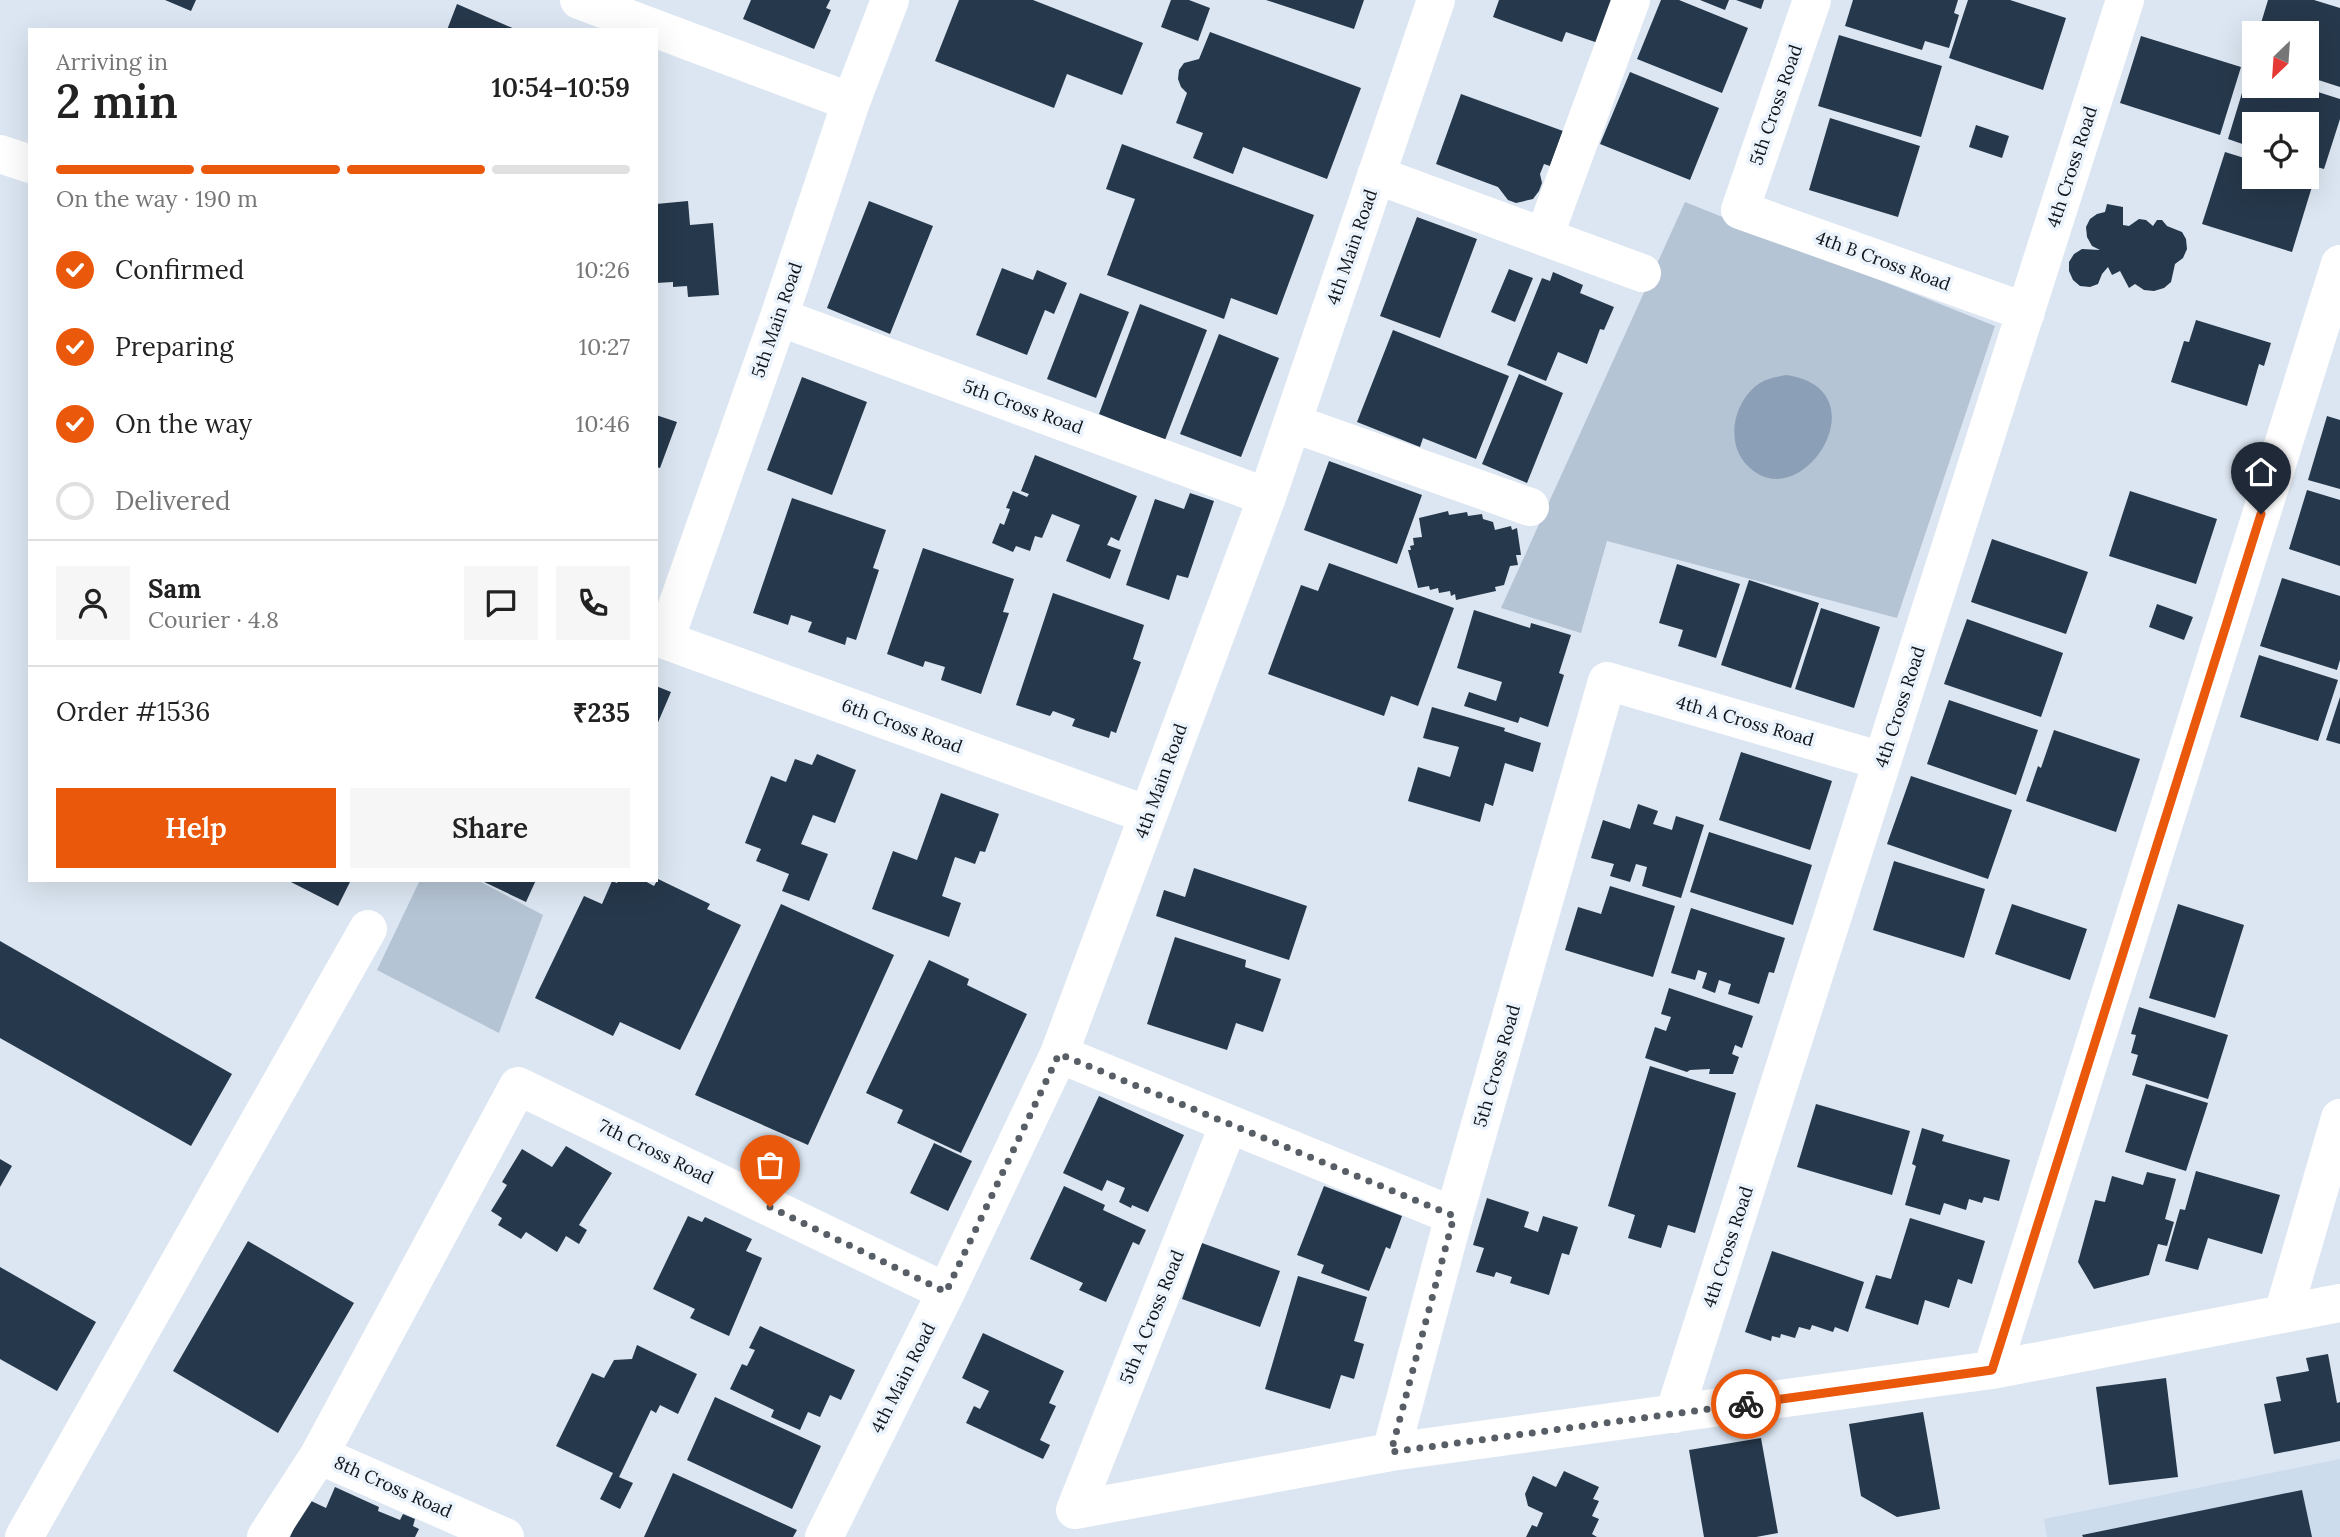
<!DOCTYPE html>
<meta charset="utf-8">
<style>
body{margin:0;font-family:Lora,serif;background:#f6f6f6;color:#222;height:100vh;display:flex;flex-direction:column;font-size:26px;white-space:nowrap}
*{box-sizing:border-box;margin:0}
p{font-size:23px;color:#767676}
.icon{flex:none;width:38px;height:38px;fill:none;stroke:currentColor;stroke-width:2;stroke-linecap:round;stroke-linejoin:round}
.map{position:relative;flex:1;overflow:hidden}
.sheet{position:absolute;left:28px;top:28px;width:630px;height:854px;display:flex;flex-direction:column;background:#fff;border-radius:0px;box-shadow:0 7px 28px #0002}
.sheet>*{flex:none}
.needle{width:46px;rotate:205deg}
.tools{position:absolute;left:2242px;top:21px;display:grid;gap:14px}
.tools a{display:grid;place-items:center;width:77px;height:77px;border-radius:0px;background:#fff;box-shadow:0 7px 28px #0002;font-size:35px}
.pin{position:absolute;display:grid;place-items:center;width:60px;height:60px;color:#fff;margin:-72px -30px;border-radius:50% 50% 50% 0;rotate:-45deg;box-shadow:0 0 7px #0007}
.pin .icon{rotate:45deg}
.courier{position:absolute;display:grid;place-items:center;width:70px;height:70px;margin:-35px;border:5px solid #ea580c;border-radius:50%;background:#fff;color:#222;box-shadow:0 2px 9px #0007}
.summary em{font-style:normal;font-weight:600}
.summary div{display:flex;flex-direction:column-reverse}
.summary{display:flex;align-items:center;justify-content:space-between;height:119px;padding:0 28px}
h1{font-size:46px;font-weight:600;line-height:52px}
.bar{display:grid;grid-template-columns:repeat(4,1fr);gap:10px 7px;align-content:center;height:84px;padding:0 28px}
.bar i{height:9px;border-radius:5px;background:#e0e0e0}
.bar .current{background:#ea580c}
.bar p{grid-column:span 4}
.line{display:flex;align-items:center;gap:18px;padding:0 28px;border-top:2px solid #e0e0e0}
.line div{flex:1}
.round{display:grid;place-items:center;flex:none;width:74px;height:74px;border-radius:0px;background:#f6f6f6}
ol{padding:0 28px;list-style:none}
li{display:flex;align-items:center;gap:21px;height:77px}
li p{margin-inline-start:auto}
li .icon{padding:7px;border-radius:50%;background:#ea580c;color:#fff;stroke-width:4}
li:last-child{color:#767676}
li i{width:38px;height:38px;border:4px solid #e0e0e0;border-radius:50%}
.primary-button{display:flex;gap:14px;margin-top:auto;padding:14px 28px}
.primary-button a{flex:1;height:80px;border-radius:0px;background:#ea580c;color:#fff;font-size:28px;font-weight:600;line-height:80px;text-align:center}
.primary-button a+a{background:#f6f6f6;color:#222}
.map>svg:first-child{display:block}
.built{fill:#ccdced}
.green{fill:#b5c4d4}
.water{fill:#8b9fb6}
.building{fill:#26384b}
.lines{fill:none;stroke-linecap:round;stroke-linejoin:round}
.minor{stroke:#fff;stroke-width:38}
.done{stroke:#585e65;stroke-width:7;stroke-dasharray:0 12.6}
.route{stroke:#ea580c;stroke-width:9}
.labels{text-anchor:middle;stroke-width:7;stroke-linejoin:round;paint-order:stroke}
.street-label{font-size:18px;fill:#111519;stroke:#ebf3fd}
</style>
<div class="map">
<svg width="2340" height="1537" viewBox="0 0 2340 1537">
<rect width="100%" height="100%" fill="#dce6f2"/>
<path class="built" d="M2340,1459V1537H2047L2044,1519Z"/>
<path class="green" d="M1685,202L1995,326L1897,618L1607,541L1581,633L1501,608Z
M420,880H477L543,915L499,1033L377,970Z"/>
<path class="water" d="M1786,375C1886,389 1799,523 1746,464C1725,441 1734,400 1760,383C1768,378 1777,377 1786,375Z"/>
<path class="building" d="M165,0H196L191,11Z
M751,0H830L826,8L831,10L814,49L743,19Z
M959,0H1033L1143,43L1122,95L1067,74L1054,108L935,61Z
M1171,0H1189L1210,8L1198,41L1161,27Z
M1266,0H1364L1354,29Z
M1499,0H1613L1598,43L1566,32L1562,42L1493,17Z
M1661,0H1679L1748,28L1722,93L1637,59Z
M1700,0H1729L1725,10Z
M1736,0H1764L1761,9Z
M1853,0H1958L1954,13L1959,15L1949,48L1925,41L1922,50L1845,26Z
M1968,0H2010L2066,18L2043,90L1949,58Z
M2268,0H2314L2340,8V87L2306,76V33H2258Z
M457,4L517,30H447Z
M1210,32L1361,88L1327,179L1243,147L1233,174L1193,158L1203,133L1176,123L1187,93L1181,87L1178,79L1179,70L1184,63L1199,59Z
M1839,35L1942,66L1921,137L1818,106Z
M2141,36L2241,67L2220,135L2120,103Z
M2249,70L2254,71V86H2299L2340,99V119L2324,169L2306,164V124H2254V148L2228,139Z
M1630,72L1719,108L1690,180L1600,144Z
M1461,94L1563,131L1550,166L1544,164L1540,174L1542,183L1539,191L1533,199L1516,203L1508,200L1498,187L1436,164Z
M1830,118L1920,146L1898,217L1809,190Z
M1976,125L2009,136L2002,158L1969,147Z
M1122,144L1314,215L1277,315L1231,298L1224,319L1107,275L1135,199L1106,189Z
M2225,152L2254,161V177H2303L2314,180L2292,252L2202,224Z
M688,201L690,225L713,223L719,295L688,297L687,286L673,287V282L656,283V204Z
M869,201L933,226L890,334L827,308Z
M2107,204L2123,207V225L2129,226L2139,219L2146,220L2153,226L2157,220H2162L2167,226L2182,232L2186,239L2187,249L2183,258L2175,264L2171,282L2164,288L2154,291L2144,290L2135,284L2129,288L2120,271L2112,275L2108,267L2102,274L2098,284L2090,287L2080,286L2073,280L2069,271V262L2074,254L2082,249L2100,250L2092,246L2087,237L2086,227L2090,219L2097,214L2105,212Z
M1417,217L1477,239L1440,338L1380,316Z
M1002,268L1033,280L1037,270L1067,283L1054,314L1045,310L1027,355L976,335Z
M1509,269L1533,278L1515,322L1491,312Z
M1553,272L1583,285L1580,293L1614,307L1604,330L1600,329L1587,364L1558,352L1546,381L1507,365L1542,278L1550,281Z
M1080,293L1129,312L1096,398L1047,379Z
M1140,304L1207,330L1165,440L1099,414Z
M2196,320L2271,343L2264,366L2259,364L2247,406L2171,382L2184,341L2189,342Z
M1393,330L1509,376L1476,459L1423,438L1420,447L1357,422Z
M1219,334L1279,358L1241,457L1180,434Z
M1519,374L1563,393L1527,483L1482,464Z
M802,377L867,402L832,495L767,470Z
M656,415L677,422L660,468L656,467Z
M2327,416L2340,420V489L2308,480Z
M1035,455L1137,496L1119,541L1111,537L1107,545L1121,550L1110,579L1066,561L1080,525L1052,514L1042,538L1035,536L1030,551L1016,546L1013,552L992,543L1000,523L1004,525L1010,509L1006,508L1013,491L1027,497L1029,494L1021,491Z
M1329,461L1422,495L1397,564L1304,530Z
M2307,490L2340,500V566L2289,549Z
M2130,491L2217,519L2196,584L2109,556Z
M1190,493L1214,501L1188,578L1177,575L1169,600L1126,585L1155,499L1184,509Z
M792,498L886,530L873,568L879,570L856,640L847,637L845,645L808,632L812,622L791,615L788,625L753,613Z
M1448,511L1449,515L1467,512L1468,516L1482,514L1483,519L1493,522L1495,530L1511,526L1512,530L1517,528L1521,555H1516L1518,565L1510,566L1504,585L1495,587L1496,591L1456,600L1455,594L1451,596L1450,591L1439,593L1438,588L1430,590L1429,586L1418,588L1408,550H1411L1410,546L1414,545L1413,538L1422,537L1419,518Z
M1992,539L2088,572L2066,634L1971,602Z
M923,548L1014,579L1003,612L1009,613L981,694L941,680L945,667L925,661L923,667L887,654Z
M1329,563L1454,608L1418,706L1391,696L1384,716L1268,674L1301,585L1318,591Z
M1677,564L1740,584L1716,658L1678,646L1683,630L1659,623Z
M2282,578L2340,596V660L2337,670L2260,646Z
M1749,580L1819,603L1791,688L1721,665Z
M1053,593L1144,625L1133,659L1141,662L1116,733L1111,731L1109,738L1072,726L1075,719L1053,711L1050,716L1016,705Z
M2157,604L2193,617L2184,640L2149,627Z
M1821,608L1880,627L1854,708L1795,689Z
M1474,610L1530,628L1531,623L1571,635L1559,673L1564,675L1548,727L1520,717L1518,723L1464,706L1469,692L1496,701L1502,682L1457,668Z
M1967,619L2063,653L2041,717L1944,684Z
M2259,655L2338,680L2318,741L2240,717Z
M656,686L671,692L656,727Z
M2340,697V744L2326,740Z
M1949,700L2038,730L2016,795L1927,764Z
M1432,707L1505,728L1504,731L1541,743L1533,772L1505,763L1493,806L1485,803L1480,822L1408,801L1418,767L1450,777L1459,747L1423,738Z
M2054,730L2140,759L2116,832L2026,801L2038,766L2041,768Z
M1741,752L1832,781L1810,850L1719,820Z
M817,754L856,770L835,823L813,815L801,844L828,854L809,901L782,891L789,874L756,861L761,849L745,843L771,776L786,782L795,759L812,765Z
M1911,776L2012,810L1988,879L1887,844Z
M941,793L999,814L985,852L980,851L975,864L955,857L942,896L961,903L949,937L872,909L893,851L917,860Z
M1638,804L1658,811L1653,824L1672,830L1676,816L1704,825L1681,898L1642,886L1647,867L1636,864L1630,882L1610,876L1614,864L1591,858L1603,820L1630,829Z
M1709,832L1812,865L1793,925L1690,892Z
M1894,861L1985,889L1964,958L1873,930Z
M1194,868L1307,906L1289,960L1156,916L1164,890L1185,897Z
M658,879L710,904L707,909L741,925L680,1050L620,1022L613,1036L535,998L584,896L602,904L612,881L617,883L618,880H643L654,886Z
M287,880H351L338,906Z
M480,880H536L526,902Z
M1610,886L1675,906L1653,977L1565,950L1578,907L1601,914Z
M781,904L894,955L808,1145L695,1095Z
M2012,904L2087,929L2070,980L1995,954Z
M2178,904L2244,925L2215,1018L2149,998Z
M1691,908L1785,938L1774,973L1769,972L1759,1004L1728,994L1731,984L1719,980L1715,993L1702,988L1707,973L1698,970L1695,980L1671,973Z
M1175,937L1246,960L1245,967L1281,979L1263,1032L1236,1023L1227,1050L1147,1024Z
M0,941L232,1074L191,1146L0,1038Z
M929,960L969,979L967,985L1027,1014L961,1153L897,1123L903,1110L866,1093Z
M1669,988L1753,1016L1742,1048L1735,1045L1732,1054L1739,1057L1733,1074H1709L1710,1069L1690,1070L1687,1072L1645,1058L1655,1027L1666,1031L1671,1017L1661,1014Z
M2139,1007L2228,1035L2208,1099L2132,1075L2138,1055L2131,1053L2136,1035L2131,1034Z
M1650,1066L1736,1093L1695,1233L1668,1225L1661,1248L1628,1238L1635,1215L1608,1206Z
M2146,1084L2208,1103L2186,1171L2125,1152Z
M1099,1096L1184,1135L1148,1212L1132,1205L1131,1208L1119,1202L1125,1188L1107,1180L1102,1191L1063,1173Z
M1816,1104L1910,1131L1892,1195L1797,1167Z
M1922,1128L1944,1135L1942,1141L2010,1160L1999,1201L1984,1197L1982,1203L1969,1199L1966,1210L1944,1203L1940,1215L1905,1205L1916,1166L1912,1164Z
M934,1143L972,1161L948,1211L910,1193Z
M566,1146L612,1173L579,1225L587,1230L579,1244L566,1236L557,1252L526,1232L521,1239L498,1225L502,1218L491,1211L507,1185L502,1182L522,1149L552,1167Z
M0,1159L12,1166L0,1187Z
M2196,1171L2280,1195L2262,1254L2208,1238L2198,1270L2165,1261L2180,1209L2185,1210Z
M2147,1172L2176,1179L2165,1219L2174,1222L2167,1246L2158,1244L2149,1275L2094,1289L2078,1262L2095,1200L2105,1202L2112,1176L2143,1185Z
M1064,1186L1105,1205L1103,1210L1146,1230L1139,1245L1133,1242L1106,1302L1079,1290L1083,1283L1030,1259Z
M1324,1186L1402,1216L1390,1249L1386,1247L1369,1291L1321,1273L1324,1265L1297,1255Z
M1487,1198L1529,1212L1524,1227L1538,1232L1543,1216L1578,1227L1569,1255L1562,1253L1549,1295L1510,1283L1512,1277L1496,1272L1494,1277L1476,1272L1484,1248L1473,1245Z
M688,1216L702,1222L705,1217L752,1239L746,1251L762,1258L729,1336L690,1318L695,1309L653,1289Z
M1910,1218L1985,1241L1972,1284L1958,1279L1949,1308L1925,1300L1918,1325L1865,1308L1876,1275L1891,1279Z
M248,1241L354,1303L278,1433L173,1371Z
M1202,1243L1280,1271L1260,1327L1182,1299Z
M1772,1251L1864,1282L1848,1332L1835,1327L1833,1332L1812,1325L1810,1330L1799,1327L1795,1338L1781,1334L1780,1338L1772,1336L1771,1341L1745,1332Z
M0,1267L96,1322L57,1391L0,1359Z
M1298,1276L1367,1297L1354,1341L1364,1344L1354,1379L1341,1375L1330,1409L1265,1389Z
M760,1326L855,1370L841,1400L830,1395L820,1417L808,1412L800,1430L771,1417L774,1410L730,1389L742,1364L747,1366L755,1350L749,1348Z
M983,1333L1064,1371L1049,1403L1056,1406L1040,1440L1050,1445L1043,1459L966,1423L974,1406L980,1409L989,1391L962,1378Z
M637,1345L697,1374L678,1414L660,1405L656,1413L651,1410L619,1477L633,1483L620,1509L600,1499L613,1473L556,1446L592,1373L604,1378L614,1360L632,1359Z
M2328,1354L2337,1403L2340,1402V1441L2274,1454L2264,1404L2281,1401L2276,1377L2309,1371L2306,1358Z
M2166,1378L2178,1477L2109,1485L2096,1387Z
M715,1397L821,1446L792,1509L687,1460Z
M1923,1412L1940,1509L1897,1517L1861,1496L1849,1424Z
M1761,1438L1778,1533L1756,1537H1704L1689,1450Z
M1564,1471L1599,1487L1593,1499L1599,1501L1592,1516L1599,1519L1592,1534L1597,1537H1526L1532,1525L1537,1527L1543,1513L1528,1506L1525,1494L1533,1476L1556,1487Z
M673,1473L797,1530L793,1537H644Z
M335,1487L379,1507L378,1511L400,1520L403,1514L415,1519L413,1526L419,1529L415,1537H290L307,1499L326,1508Z
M2302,1490L2312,1537H2083L2082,1535Z"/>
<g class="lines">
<path class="minor" d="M579,0L851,102
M1812,0L1740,210L2026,312
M0,154L30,164
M1376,175L1642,273
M1544,237L1631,0
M779,317L1267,497
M1292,423L1530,507
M656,637L1148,815
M665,640L779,317L851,102L890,0
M1059,1054L1454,1216
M2283,1314L2340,1118
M1992,1370L2340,264
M1674,1414L2125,0
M1391,1452L1454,1216L1607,681L1882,761
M319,1455L505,1537
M1075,1510L1391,1452L1992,1370L2340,1303
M1075,1510L1229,1124
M24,1537L368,929
M266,1537L319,1455L518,1086L946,1292
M824,1537L946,1292L1059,1054L1267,497L1436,0"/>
</g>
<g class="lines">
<path class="done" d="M770,1207L946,1292L1059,1054L1454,1216L1391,1452L1746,1404"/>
<path class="route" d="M1746,1404L1992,1370L2261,514"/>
</g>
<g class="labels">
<g class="street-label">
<text transform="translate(1776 105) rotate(-71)" y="6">5th Cross Road</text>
<text transform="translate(2072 167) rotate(-72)" y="6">4th Cross Road</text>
<text transform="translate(1352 247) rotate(-71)" y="6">4th Main Road</text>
<text transform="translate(1883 261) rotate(20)" y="6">4th B Cross Road</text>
<text transform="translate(777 320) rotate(-71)" y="6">5th Main Road</text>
<text transform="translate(1023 407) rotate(20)" y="6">5th Cross Road</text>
<text transform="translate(1900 707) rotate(-72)" y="6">4th Cross Road</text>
<text transform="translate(1745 721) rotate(16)" y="6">4th A Cross Road</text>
<text transform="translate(902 726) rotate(20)" y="6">6th Cross Road</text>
<text transform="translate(1161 781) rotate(-70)" y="6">4th Main Road</text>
<text transform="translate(1497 1066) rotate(-74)" y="6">5th Cross Road</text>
<text transform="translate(656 1152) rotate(26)" y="6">7th Cross Road</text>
<text transform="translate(1728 1247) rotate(-72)" y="6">4th Cross Road</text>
<text transform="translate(1152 1317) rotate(-68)" y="6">5th A Cross Road</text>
<text transform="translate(903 1378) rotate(-63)" y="6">4th Main Road</text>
<text transform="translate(393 1487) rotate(24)" y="6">8th Cross Road</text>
</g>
</g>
</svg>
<div class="tools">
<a><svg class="needle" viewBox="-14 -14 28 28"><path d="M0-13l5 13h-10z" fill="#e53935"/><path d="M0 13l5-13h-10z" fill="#767676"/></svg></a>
<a><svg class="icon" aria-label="locate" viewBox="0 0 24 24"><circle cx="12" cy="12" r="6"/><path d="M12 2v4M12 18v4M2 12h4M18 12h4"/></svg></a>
</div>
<div class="pin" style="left:770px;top:1207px;background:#ea580c"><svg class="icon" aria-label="bag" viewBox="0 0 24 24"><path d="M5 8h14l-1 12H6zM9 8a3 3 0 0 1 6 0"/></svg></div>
<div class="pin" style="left:2261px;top:514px;background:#1f2937"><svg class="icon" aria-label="home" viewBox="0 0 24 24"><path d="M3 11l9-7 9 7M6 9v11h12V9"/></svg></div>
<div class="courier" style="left:1746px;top:1404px"><svg class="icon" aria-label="bike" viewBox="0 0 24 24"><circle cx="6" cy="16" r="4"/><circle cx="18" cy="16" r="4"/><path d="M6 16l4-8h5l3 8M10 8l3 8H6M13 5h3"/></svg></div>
<section class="sheet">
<div class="summary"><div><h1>2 min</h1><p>Arriving in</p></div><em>10:54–10:59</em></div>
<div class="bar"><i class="current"></i><i class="current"></i><i class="current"></i><i></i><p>On the way · 190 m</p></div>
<ol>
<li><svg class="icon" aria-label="check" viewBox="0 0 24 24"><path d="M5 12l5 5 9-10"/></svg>Confirmed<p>10:26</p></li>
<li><svg class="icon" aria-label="check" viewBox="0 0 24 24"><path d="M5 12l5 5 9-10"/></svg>Preparing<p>10:27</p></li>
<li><svg class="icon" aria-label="check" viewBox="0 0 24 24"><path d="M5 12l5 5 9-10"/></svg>On the way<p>10:46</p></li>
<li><i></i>Delivered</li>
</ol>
<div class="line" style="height:126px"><a class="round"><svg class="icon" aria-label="person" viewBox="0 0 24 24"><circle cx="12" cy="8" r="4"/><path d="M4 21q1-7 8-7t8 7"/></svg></a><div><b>Sam</b><p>Courier · 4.8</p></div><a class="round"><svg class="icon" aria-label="chat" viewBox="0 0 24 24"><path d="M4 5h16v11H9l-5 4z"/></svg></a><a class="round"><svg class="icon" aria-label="phone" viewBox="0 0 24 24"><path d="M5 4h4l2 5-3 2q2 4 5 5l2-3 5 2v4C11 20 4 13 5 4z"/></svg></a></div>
<div class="line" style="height:91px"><div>Order #1536</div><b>₹235</b></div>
<div class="primary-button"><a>Help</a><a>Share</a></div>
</section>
</div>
